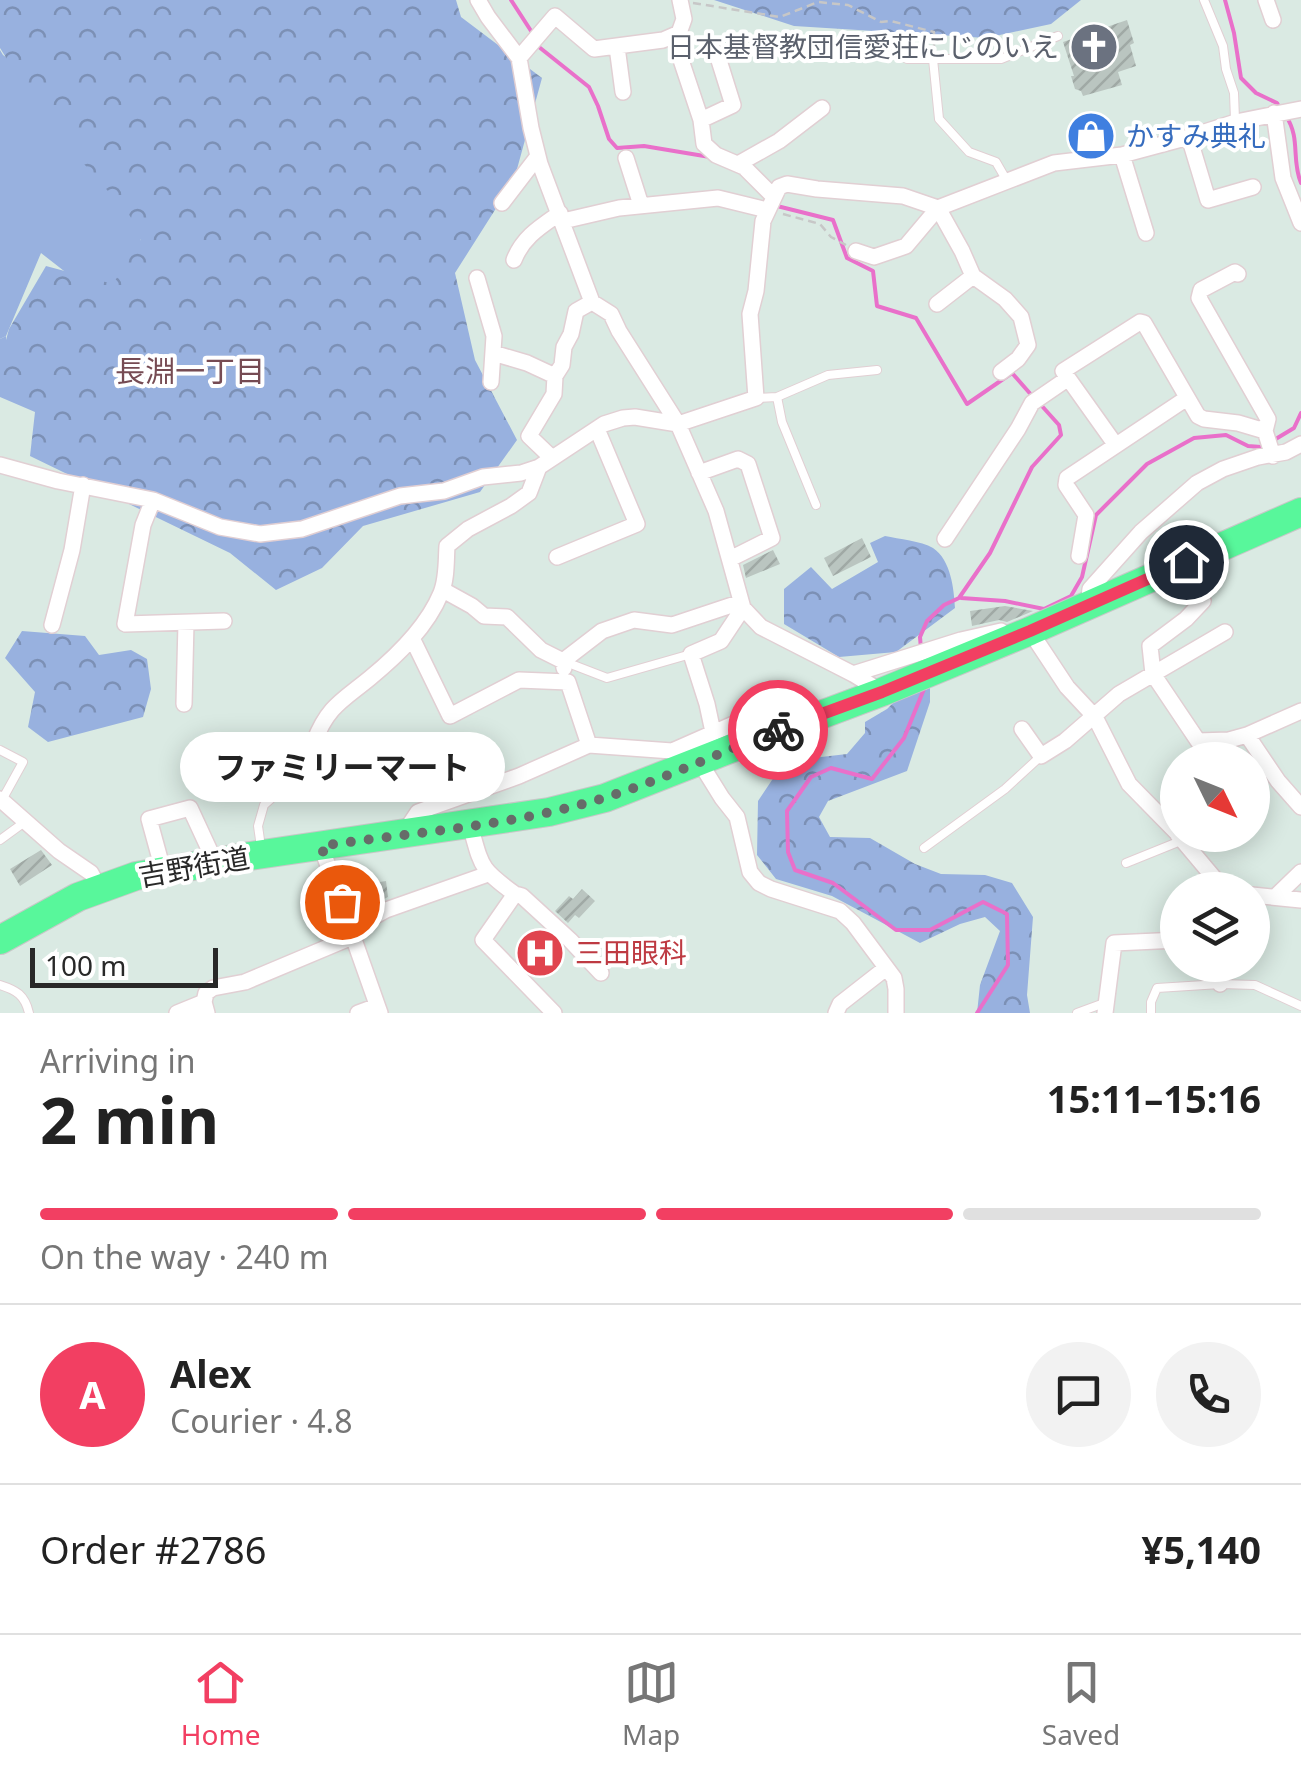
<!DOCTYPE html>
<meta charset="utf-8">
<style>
body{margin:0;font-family:"Noto Sans","Noto Sans JP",sans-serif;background:#f2f2f2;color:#222;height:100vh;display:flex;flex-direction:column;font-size:38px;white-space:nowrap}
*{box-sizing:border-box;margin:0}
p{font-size:32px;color:#767676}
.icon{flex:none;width:55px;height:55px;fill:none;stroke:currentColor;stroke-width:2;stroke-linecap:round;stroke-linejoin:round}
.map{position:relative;height:1013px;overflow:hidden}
.drawer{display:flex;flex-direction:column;background:#fff;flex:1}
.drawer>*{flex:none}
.needle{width:65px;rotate:133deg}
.buttons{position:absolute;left:1160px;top:742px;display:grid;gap:20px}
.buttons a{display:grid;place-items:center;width:110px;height:110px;border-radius:50%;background:#fff;box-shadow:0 5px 25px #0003;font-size:50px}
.scale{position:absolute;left:30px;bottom:25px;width:188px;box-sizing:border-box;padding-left:10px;border:5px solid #282828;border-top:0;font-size:28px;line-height:35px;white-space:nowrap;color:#282828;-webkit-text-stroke:8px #fff;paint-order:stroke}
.pin{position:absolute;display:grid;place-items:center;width:85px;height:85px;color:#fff;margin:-42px;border:5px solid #fff;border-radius:50%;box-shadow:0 2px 10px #0007}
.courier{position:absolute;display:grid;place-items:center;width:100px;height:100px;margin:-50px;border:8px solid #f23f62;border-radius:50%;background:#fff;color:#222;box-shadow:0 2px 12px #0007}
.bubble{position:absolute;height:70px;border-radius:35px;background:#fff;box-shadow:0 5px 25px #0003;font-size:32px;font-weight:700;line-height:70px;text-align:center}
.overview em{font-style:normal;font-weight:700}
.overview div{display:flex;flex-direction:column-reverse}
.overview{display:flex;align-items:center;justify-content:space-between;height:170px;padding:0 40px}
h1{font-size:65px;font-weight:700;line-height:75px}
.bar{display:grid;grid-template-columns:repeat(4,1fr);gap:15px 10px;align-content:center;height:120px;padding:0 40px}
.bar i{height:12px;border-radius:8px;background:#e0e0e0}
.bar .selected{background:#f23f62}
.bar p{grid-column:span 4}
.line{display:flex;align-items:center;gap:25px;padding:0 40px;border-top:2px solid #e0e0e0}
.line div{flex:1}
.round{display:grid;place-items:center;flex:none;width:105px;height:105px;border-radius:52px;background:#f2f2f2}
.menu{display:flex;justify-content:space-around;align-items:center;height:140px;border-top:2px solid #e0e0e0;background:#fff;font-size:28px;color:#767676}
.menu a{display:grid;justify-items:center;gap:5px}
.menu .selected{color:#f23f62}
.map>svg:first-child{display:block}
.grass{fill:#98b1df}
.forest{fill:url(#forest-crowns)}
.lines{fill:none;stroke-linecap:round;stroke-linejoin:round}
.stream{stroke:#e970ca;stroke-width:4}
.building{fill:url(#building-hatch)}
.lane-casing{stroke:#e1cfd3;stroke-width:10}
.street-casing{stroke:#e1cfd3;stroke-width:18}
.highway-casing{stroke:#c7c7c7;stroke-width:30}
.path{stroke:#c7c7c7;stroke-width:2.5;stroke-dasharray:8 5;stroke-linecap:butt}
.lane{stroke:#fff;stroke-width:8}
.street{stroke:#fff;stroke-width:15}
.highway{stroke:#58f79b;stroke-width:28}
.done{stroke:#666c69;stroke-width:10;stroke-dasharray:0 18}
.route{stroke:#f23f62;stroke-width:12}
.labels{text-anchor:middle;stroke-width:8;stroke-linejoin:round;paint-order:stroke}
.worship-label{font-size:28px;fill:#5b616d;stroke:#fff;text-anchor:end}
.shop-label{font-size:28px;fill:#366cbe;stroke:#fff;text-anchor:start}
.street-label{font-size:28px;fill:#282828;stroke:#fff}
.health-label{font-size:28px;fill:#be3a42;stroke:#fff;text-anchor:start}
.neighbourhood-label{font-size:30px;fill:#764b53;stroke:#fff}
</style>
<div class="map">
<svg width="1301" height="1013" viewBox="0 0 1301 1013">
<defs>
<pattern id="forest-crowns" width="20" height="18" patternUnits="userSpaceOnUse" patternTransform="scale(2.5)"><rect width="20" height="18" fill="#98b1df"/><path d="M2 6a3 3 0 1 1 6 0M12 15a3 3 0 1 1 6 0" fill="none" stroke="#7c90b5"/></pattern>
<pattern id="building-hatch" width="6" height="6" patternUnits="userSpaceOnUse" patternTransform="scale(2.5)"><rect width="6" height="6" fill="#bac5c0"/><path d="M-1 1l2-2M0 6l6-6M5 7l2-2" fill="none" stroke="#a0a9a5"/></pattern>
</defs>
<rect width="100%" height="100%" fill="#daeae3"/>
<path class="grass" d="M0,50L3,55L31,75L149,216L122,293L91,292L41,253L6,336L0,339Z"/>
<path class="forest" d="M0,0H456L461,17L542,78L514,180L455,273L475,360L517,440L480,492L363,526L322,568L276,590L230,553L30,456L35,412L0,397V339L6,336V340L9,329L46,266L113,284L141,239L130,216L77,156L69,129L27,91L0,48Z
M714,0H1081L1051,24L986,38L794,26Z
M885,536C899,539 921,541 933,548C951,560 954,589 955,608L896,652L839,657L784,624V589L811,567L832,589L878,562L870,543Z
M22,631L85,636L99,655L131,650L147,659L151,689L143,717L48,742L28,727L35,692L5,658Z
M930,688V702L907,771L828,801L819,817L830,837L870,838L915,864L941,874L985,875L1012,883L1033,917L1027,995L1030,1013H977L980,985L1000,931L985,917L960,924L920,943L832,896L776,879L757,855L758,801L778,771L804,759L847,754L865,733V722L887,709L894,702Z"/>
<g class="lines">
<path class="stream" d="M511,0L533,34
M1225,0L1234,33L1241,78L1256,93L1277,103L1280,109
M537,42L539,47L589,87L598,106L609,139L617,148L644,146L710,157
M1286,116C1301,139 1291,159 1301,183
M777,206L833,220L847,258L873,271L877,306L916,318L967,404L1012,373L1034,398
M1274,440L1294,428L1301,413
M961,598L1005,601L1044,609L1071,596L1082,577L1096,515L1147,464L1194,438L1226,435L1248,446L1261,447L1266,444
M921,649L920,637L927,621L944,605L959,598L990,553L1032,467L1061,435L1059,425L1041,405
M924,689L904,738L872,779L831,768L811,777L787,811L788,852L795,870L833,883L896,930H930L983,902L1007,914L1008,965L977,1013"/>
</g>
<path class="building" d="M1127,20L1134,43L1130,45L1136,66L1118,72L1122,85L1083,96L1081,91L1075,89L1071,76H1074L1063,42Z
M862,538L871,557L833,576L824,558Z
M773,550L780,564L746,578L743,565Z
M1005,606L1033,611L1007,622L999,620L972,626L970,611Z
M41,850L52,865L20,886L10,869Z
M386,881L388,897L372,905L355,907L349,887Z
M582,889L595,901L579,918L575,915L568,923L555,911L569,896L573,899Z
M540,938L556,951L535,975L525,967L533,958L528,953Z"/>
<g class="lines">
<g class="lane-casing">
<path id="lane" d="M1204,0L1223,46L1226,69L1234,93L1235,120
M907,59H1001L1058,36
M933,59L939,119L969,152L996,162L1007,181
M777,397L828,375L877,370
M756,398L777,397L782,422L816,505
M563,661L607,678L691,654
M0,750L23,762L2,800
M0,840L26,821
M261,847L258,826L264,805L282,789L289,766L314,742
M924,848L1005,789L1041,756
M1126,863L1183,840
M0,985C16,990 25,995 29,1013
M1077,1013L1107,1002
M1151,1013V1002L1157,988L1220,984L1255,985L1301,1006"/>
</g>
<g class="street-casing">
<path id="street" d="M478,0L488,17L519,58L531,128L540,164L592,302L611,314L619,331L678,424L716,511L743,608L721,641L691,654L707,704L713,732
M680,0L684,19L679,33L677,48L701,120L704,144L716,155L744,167L773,196
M1266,0L1273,20
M617,47L623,92
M519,58L555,16L594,49L663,40L679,33
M1274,113L1283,178L1301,223
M701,120L733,105L717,54
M1189,137L1208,200L1253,187
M1122,155L1146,233
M626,158L641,205
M738,164L779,141L822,108
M502,203L538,156
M563,221L619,208L718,198L767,210
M856,251L874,257L906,246L938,208L962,251L973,276L1005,299L1021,317L1028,345L1018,359L1001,372
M514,260C523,237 540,227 560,213
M1238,274L1235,272L1201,290L1199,298L1268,419L1265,431
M477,278L494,336L491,382
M937,304L973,276
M493,353L527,363L555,376
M1115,444L1063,371L1140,322L1144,323L1198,416L1204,419L1238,423L1265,431L1273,456
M552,458L529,436L554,394L555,376L562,365L564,347L571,334L576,311L592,302
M0,465L58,481L153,500L220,527L260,534L302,529L400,496L444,491L483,477L521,473L539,467
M699,473L738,459L748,464L772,538L730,559
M153,500L143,525L125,624L224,621
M945,539L1018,429L1032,403L1067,379
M1079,556L1086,515L1066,485L1067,478L1187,398
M557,557L637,524L597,429
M1180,565L1203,601L1186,619L1150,646L1153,674L1198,741L1229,740L1247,735L1301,711
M443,590L472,606L484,616L507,617L541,650L563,661L564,668
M1088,605L1090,589L1141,532L1197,483L1223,469L1258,457L1286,452L1301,444
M743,608L761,627L853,674L882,692
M52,625L72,550L83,485
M1030,631L1067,687L1095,717L1129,784L1178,834
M412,638L450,716L519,680L568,682L589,745
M563,661L602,631L634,620L672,625L741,602
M853,674L961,640L1001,631
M184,704L186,623
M1022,729L1041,756L1065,741L1119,694L1225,632
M1247,735L1278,781L1301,807
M314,742C328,706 342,701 370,678C398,655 427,627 441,593C447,579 446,561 447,546L468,529L511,506L529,493L539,467L604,424L623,418L635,417L678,424L756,398L750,314L756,291L763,221L779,187L787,184L817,189L903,196L938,208L1054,163L1122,155L1189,137L1236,122L1301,109
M699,761L722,798L737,817L750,872L759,883L771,889L840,911L853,923L894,978L896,989V1013
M0,799L59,851L91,873L99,888
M470,825C482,867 479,868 515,894L483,940L554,1013
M404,833L418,812L519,776L589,745L672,751L765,710L776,717L783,728
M1178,835L1215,879L1234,890
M321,846L380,1013
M163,870L149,819L190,808L215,862
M515,894L522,896L570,940L601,973
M1252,895L1301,900
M1275,897L1301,872
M352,929L386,910L488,874
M1220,984L1225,965
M177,1013L204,1002
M207,1013L204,1002L206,993L213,988L245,982L352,937
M358,1013L377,1006
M836,1013L840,1004L886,968
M1105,1013L1114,943L1178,940"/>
</g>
<g class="highway-casing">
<path id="highway" d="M0,940L78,897L136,876L250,856L549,812L605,798L730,749L882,692L1030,631L1301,512"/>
</g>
<path class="path" d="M693,3L780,17L818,2L848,5L881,22L891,21L934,32V48
M783,214L820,224L831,237L846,245"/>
<use href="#lane" class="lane"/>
<use href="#street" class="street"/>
<use href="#highway" class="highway"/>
</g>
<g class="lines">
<path class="done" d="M342,902L321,846C416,832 515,826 607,797C665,779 721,752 778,730"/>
<path class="route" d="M778,730L882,692L1030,631L1186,562"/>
</g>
<defs>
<g id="church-disc" transform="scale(2.5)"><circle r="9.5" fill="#6b7280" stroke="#fff"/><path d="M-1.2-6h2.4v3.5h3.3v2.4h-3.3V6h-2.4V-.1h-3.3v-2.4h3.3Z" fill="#fff"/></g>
<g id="shop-disc" transform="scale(2.5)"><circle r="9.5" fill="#3f7fe0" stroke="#fff"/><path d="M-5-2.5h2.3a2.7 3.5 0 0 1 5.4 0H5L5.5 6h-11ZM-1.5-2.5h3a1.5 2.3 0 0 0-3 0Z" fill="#fff"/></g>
<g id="hospital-disc" transform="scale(2.5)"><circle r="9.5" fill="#e0444e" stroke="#fff"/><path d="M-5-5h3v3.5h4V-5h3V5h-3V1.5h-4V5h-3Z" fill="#fff"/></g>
</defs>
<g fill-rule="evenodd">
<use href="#church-disc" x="1094" y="47"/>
<use href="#shop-disc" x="1091" y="136"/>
<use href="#hospital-disc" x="540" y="953"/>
</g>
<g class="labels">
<g class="worship-label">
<text x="1059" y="57">日本基督教団信愛荘にじのいえ</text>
</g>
<g class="shop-label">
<text x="1126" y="146">かすみ典礼</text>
</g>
<g class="street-label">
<text transform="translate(194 867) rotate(-10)" y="10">吉野街道</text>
</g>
<g class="health-label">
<text x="575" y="963">三田眼科</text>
</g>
<g class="neighbourhood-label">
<text x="190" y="382">長淵一丁目</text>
</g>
</g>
</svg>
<div class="buttons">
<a><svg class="needle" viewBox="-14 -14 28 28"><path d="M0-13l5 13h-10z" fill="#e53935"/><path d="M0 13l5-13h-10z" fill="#767676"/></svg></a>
<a><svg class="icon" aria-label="layers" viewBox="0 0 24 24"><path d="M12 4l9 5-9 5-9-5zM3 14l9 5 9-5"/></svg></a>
</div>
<div class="scale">100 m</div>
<div class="pin" style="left:342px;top:902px;background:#ea580c"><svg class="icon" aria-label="bag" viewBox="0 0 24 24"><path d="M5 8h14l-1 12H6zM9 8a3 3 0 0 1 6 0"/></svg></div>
<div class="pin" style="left:1186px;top:562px;background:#1f2937"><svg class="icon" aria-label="home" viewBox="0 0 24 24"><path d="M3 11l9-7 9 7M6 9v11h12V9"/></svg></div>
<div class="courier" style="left:778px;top:730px"><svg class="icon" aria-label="bike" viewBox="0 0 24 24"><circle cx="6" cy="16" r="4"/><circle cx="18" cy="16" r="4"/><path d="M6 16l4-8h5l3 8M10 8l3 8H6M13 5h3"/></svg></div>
<div class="bubble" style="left:180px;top:732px;width:325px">ファミリーマート</div>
</div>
<section class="drawer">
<div class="overview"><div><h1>2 min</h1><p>Arriving in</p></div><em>15:11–15:16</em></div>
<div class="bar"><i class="selected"></i><i class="selected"></i><i class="selected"></i><i></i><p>On the way · 240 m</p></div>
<div class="line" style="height:180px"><b class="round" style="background:#f23f62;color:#fff">A</b><div><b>Alex</b><p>Courier · 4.8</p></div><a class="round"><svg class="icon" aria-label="chat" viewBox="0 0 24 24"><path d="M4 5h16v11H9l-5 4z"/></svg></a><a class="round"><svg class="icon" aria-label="phone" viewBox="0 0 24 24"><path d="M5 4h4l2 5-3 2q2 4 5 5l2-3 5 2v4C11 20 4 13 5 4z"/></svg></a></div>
<div class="line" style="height:130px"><div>Order #2786</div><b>¥5,140</b></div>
</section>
<nav class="menu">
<a class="selected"><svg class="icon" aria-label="home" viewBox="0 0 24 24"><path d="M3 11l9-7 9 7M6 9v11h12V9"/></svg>Home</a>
<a><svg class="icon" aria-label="map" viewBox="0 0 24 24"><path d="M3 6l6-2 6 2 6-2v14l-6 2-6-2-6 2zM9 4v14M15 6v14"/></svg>Map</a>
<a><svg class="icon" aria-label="saved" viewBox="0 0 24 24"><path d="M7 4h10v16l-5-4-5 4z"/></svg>Saved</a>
</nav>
